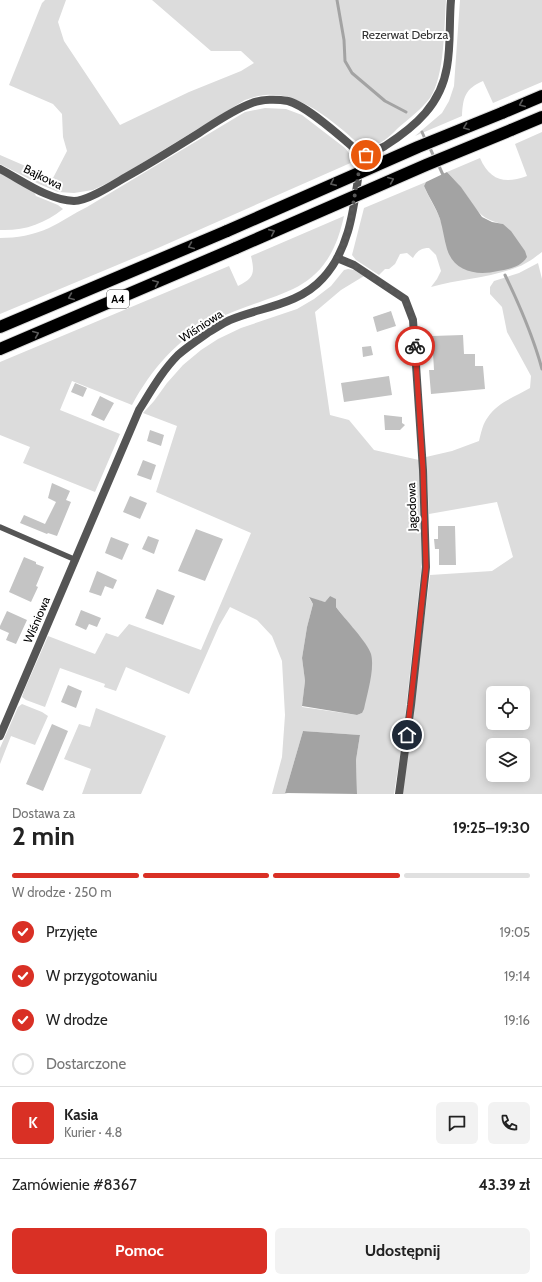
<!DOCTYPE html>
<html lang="pl">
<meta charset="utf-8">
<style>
body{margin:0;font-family:Cabin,sans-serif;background:#f2f2f2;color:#222;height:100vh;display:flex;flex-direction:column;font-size:15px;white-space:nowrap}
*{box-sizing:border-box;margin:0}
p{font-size:13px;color:#767676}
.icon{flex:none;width:22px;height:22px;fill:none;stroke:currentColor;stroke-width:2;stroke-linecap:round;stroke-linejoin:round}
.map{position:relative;height:794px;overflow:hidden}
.sheet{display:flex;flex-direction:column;background:#fff;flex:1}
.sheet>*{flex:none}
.tools{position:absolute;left:486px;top:686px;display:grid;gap:8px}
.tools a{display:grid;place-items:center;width:44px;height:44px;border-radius:6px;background:#fff;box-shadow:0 2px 10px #0003;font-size:20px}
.pin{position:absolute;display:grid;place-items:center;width:34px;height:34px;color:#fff;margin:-17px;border:2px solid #fff;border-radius:50%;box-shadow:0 1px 4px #0007}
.courier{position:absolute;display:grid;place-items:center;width:40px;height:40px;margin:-20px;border:3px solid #d93025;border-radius:50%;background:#fff;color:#222;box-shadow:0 1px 5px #0007}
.summary em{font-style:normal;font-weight:700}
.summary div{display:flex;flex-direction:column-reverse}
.summary{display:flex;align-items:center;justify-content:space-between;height:68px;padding:0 12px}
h1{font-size:26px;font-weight:700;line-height:30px}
.bar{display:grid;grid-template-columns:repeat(4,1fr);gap:6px 4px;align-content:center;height:48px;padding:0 12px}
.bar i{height:5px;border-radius:3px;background:#e0e0e0}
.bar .on{background:#d93025}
.bar p{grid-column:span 4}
.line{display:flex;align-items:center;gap:10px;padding:0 12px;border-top:1px solid #e0e0e0}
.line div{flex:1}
.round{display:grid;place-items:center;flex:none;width:42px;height:42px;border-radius:6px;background:#f2f2f2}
ol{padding:0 12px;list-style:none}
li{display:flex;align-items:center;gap:12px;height:44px}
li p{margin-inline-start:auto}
li .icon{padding:4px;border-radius:50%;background:#d93025;color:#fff;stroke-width:4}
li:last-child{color:#767676}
li i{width:22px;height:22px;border:2px solid #e0e0e0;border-radius:50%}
.primary-button{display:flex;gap:8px;margin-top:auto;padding:8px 12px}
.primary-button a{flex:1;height:46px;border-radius:6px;background:#d93025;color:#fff;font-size:16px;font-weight:700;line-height:46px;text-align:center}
.primary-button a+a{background:#f2f2f2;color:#222}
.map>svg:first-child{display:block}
.green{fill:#dcdcdc;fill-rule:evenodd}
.water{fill:#a3a3a3}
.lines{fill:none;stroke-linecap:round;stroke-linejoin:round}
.stream{stroke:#a3a3a3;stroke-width:3}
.building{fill:#c4c4c4}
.highway-casing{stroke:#dbdbdb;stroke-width:14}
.lane{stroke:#555;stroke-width:5.5}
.street{stroke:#555;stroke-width:8}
.highway{stroke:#000;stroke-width:12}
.highway-bridge-casing{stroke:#dbdbdb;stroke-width:14;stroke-linecap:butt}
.highway-bridge{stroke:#000;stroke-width:12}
.oneway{stroke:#595959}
.done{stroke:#595959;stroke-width:4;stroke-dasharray:0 7.2}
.route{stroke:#d93025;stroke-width:5}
.labels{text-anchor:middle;stroke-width:4;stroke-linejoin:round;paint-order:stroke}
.shield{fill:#fff;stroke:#4c4c4c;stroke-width:1}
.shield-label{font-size:11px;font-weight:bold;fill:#000}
.park-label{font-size:12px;fill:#333;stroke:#fff}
.street-label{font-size:12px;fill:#000;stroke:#fff}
</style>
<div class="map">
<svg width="542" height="794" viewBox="0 0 542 794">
<rect width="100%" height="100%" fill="#fff"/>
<path class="green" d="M45,0H66L58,22L64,41L120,125L189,92L241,71L254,63L241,51H211L152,0H446C444,26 445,76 430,98C421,110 408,119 397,129C389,137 379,147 366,146C358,145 350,136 344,131C322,113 296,93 266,95C259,95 252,98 245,100L116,179L93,190L74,193L58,192L39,184L0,164V155L53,178L67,151L63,137L62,114L53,104L9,85L42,3Z
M460,0H542V82L493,103L483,81C465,89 463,97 462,116L415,136L442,113L449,101L454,86Z
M265,108L286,109L302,115L345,148L355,161L158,248L0,314V238C17,238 33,235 49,228C62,222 74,213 87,207L245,112Z
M542,132V252C534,258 525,265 515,268C489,278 459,279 431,287L437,279L441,271L436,255L429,248C421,248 417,251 413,258L407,253L400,254L395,264L389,269H385L379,275L356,260L352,255L364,208L426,182L424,186C429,199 437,209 441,222L503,224C478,219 476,208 462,189C458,183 452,178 447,172L480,158C490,181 505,184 527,176L515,144Z
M0,171L34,192L36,196L58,205L63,209C44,224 24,231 0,230Z
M344,216C326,300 275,289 213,321C176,340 151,370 132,405L72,381L60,410L120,434L95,492L23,463L30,447L0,435V362L229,266L238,286C254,278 255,273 251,256Z
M538,263L542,279V794H402L430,575L492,571L513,557L497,502L429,514L426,457L452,451L479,441C481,433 483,423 488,417C498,402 515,397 530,388L531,376L507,332L502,307L490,294V287L494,281L519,273ZM493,693H523V723H493ZM493,745H523V775H493Z
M348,269L354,270L364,276L341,290L315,312L330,415L349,420L374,450L419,460L422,563L403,737L394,794H357L356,760L360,735L303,731L285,793L288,794H272L282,757L285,715L282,661L272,636L257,620L230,607L219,626L189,694L126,667L116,691L104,687L105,684L60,668L45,707L26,700L22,697L24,691L48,636L95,654L106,633L118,637L129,624L201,650L251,533L156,492L177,426L143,413L154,401L167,383L183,365L201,350L218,339L241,328L297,309L314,299L331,286L344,270ZM330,596L336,607L359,636L362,713L357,715L302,707L305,681L302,658L307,627L313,604L309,598L325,602Z
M22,704L42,712L48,716L35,745L11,736L0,764V748L18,707Z
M96,708L166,736L141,794H82L91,769L64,759L79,724L90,727Z"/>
<path class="water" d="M447,172L461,187L482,217L492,222L503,224L511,231L525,251L527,257C521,267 509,269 498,271C477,276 454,272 447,249C444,239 443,229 440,219C436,207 429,198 424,186L426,182Z
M330,596L336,599V607C344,618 368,643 371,654C375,669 367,694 364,709L362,713L357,715L302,706L305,681L302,658L307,627L313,604L309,597L325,602Z
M303,731L360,735L356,760L357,794L285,793Z"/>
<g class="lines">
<path class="stream" d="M337,0L344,40L345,61L352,73L385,101L406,112
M422,132L426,141
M429,146L435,159
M438,164L444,177
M505,275C520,306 533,336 542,369"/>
</g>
<path class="building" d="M391,311L396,326L377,332L373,317Z
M463,335L464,354H475V366H483L485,389L431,394L429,370H434L432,336Z
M371,346L373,355L363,357L362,347Z
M389,376L392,395L344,402L341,383Z
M75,383L87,388L83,397L71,392Z
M100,396L114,403L104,421L91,415Z
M384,415L402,417V423L405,425L400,430H385Z
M150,430L164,435L161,446L147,441Z
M143,460L156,465L151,480L137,475Z
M52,483L70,491L66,500L71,502L57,536L48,533L47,534L20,523L24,515L45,524L56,502L48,498Z
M130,496L147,503L140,519L123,512Z
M438,526H455L456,565H439V549H435L434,539H438Z
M196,529L223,539L205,581L178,571Z
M148,536L159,540L154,554L142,549Z
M111,537L129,544L122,560L105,553Z
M24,557L36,562V564L44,567L36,586L38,587L31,602L9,592Z
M97,571L117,580L113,589L105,586L101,596L89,592Z
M157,589L175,596L163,625L145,618Z
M81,610L101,618L97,627L89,624L86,630L75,625Z
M7,611L27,620L16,644L6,640L9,633L0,629V626Z
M68,685L82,691L76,708L61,702Z
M52,724L68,731L43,791L26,784Z"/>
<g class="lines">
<g class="highway-casing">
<path id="highway" d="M502,113L542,96
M511,130L542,117
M0,327L227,231
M0,349L236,248"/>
</g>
<path class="lane" d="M0,527L76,560"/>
<path class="street" d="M0,169C23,181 48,200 74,201C88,201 114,184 126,177C151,163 175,148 199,133C216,122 233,110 252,103C262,99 277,99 288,101C308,106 347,142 363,156
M337,258L354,265L405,299L413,320L423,470L426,567L411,705L399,794
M0,736L139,410C151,391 162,371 178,355C187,347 199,339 209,332C216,328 223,323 230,320C261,307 299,305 323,278C351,248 354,204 360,165L363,156C370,152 378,150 385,146C416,126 441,104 447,67C451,45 449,22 451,0"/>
<use href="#highway" class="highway"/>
<g class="highway-bridge-casing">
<path id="highway-bridge" d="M227,231L418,147L502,113
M236,248L426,165L511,130"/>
</g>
<use href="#highway-bridge" class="highway-bridge"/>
</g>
<defs><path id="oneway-chevron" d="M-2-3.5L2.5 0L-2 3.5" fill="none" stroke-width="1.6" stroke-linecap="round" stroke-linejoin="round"/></defs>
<g class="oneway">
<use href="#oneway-chevron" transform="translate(522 104) rotate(157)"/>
<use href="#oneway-chevron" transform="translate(466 127) rotate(159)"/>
<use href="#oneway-chevron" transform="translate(391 180) rotate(-23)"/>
<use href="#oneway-chevron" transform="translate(333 183) rotate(156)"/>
<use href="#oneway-chevron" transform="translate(272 232) rotate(-24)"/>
<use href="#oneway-chevron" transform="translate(191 246) rotate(157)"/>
<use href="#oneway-chevron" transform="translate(156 283) rotate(-23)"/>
<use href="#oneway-chevron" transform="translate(71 297) rotate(157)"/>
<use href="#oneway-chevron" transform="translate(36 334) rotate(-23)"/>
</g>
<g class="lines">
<path class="done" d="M366,155L362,158L360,165L348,234L337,258L354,265L405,299L413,320L415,346"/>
<path class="route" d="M407,735L426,567L423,470L415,346"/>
</g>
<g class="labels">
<rect class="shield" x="107" y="290" width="22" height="18" rx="3"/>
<g class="shield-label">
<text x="118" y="303">A4</text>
</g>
<g class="park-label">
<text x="405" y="39">Rezerwat Debrza</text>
</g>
<g class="street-label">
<text transform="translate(43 177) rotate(26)" y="4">Bajkowa</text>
<text transform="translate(201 326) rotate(-33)" y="4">Wiśniowa</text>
<text transform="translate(412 507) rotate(-92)" y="4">Jagodowa</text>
<text transform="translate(37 620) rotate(-67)" y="4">Wiśniowa</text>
</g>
</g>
</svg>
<div class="tools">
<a><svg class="icon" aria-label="locate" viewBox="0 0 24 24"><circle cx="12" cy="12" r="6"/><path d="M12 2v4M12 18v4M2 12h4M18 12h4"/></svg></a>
<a><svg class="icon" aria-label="layers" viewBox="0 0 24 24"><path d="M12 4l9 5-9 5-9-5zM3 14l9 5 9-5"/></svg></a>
</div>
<div class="pin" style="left:366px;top:155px;background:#ea580c"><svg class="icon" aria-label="bag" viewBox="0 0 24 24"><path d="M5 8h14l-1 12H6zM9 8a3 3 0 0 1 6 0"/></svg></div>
<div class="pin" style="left:407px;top:735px;background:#1f2937"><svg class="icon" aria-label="home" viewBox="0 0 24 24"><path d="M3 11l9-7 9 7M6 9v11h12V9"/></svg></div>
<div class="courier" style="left:415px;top:346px"><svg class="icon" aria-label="bike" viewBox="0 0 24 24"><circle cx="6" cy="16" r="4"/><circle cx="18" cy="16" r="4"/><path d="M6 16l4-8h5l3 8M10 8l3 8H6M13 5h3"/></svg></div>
</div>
<section class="sheet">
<div class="summary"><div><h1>2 min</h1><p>Dostawa za</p></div><em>19:25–19:30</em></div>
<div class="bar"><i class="on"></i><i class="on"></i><i class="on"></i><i></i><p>W drodze · 250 m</p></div>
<ol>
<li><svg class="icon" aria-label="check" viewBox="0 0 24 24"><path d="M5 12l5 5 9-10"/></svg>Przyjęte<p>19:05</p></li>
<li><svg class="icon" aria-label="check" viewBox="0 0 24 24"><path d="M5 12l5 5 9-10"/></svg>W przygotowaniu<p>19:14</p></li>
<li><svg class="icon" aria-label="check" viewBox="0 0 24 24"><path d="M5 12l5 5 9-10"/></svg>W drodze<p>19:16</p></li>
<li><i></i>Dostarczone</li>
</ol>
<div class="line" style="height:72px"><b class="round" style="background:#d93025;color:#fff">K</b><div><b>Kasia</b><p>Kurier · 4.8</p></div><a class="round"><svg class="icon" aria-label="chat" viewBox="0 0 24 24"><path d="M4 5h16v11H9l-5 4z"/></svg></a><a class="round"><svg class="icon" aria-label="phone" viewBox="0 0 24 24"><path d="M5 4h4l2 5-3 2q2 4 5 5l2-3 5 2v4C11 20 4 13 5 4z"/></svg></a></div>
<div class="line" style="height:52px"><div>Zamówienie #8367</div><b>43.39 zł</b></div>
<div class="primary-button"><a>Pomoc</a><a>Udostępnij</a></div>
</section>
